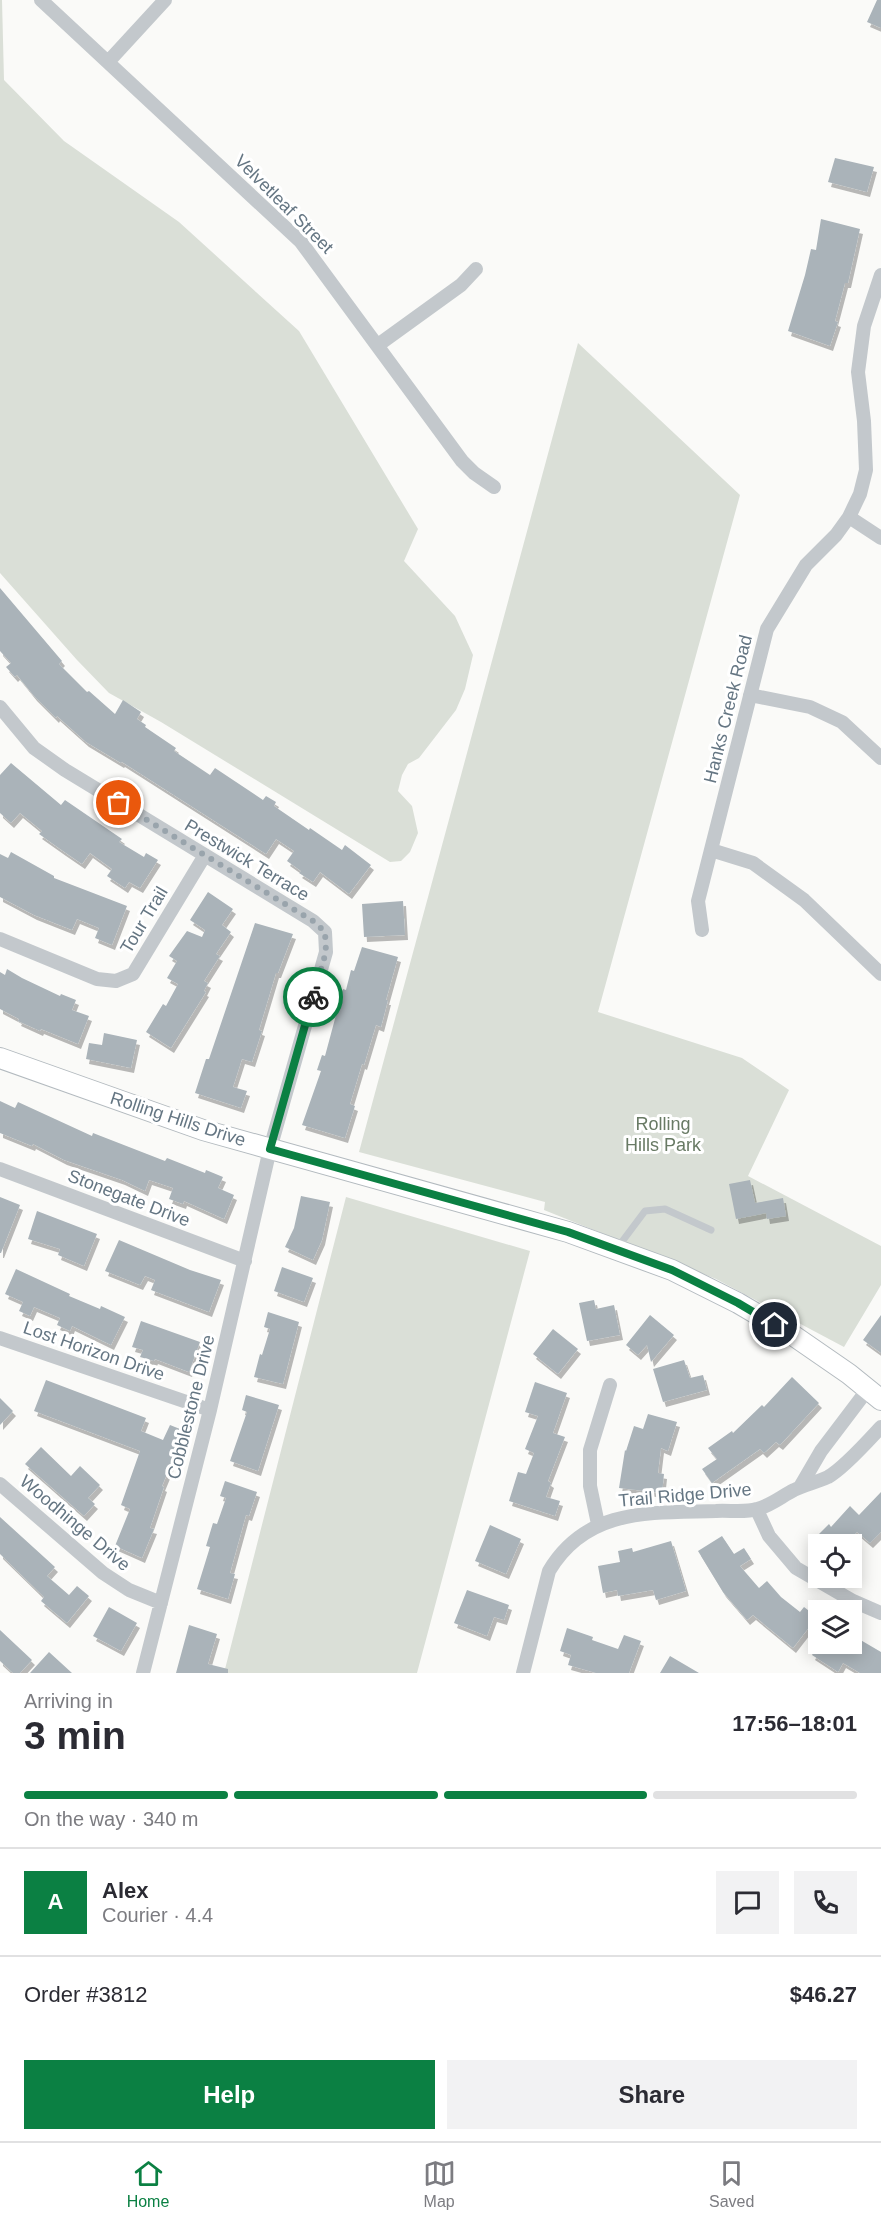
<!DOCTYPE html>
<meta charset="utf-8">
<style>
body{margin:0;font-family:Helvetica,sans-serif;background:#f2f2f3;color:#2b2b33;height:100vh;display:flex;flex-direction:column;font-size:22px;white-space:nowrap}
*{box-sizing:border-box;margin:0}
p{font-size:20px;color:#7c7c81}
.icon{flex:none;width:33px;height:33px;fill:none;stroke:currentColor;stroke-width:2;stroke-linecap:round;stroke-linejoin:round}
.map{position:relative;height:1673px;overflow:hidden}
.details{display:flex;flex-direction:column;background:#fff;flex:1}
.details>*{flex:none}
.tools{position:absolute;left:808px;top:1534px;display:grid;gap:12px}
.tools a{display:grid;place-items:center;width:54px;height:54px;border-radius:0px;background:#fff;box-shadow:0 3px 15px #0003;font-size:30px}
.pin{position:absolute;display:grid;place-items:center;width:51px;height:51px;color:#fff;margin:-26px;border:3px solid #fff;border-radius:50%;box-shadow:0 2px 6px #0007}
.courier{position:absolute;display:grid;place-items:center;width:60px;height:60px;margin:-30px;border:4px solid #0b8043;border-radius:50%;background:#fff;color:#222;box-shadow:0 2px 8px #0007}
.summary em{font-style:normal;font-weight:700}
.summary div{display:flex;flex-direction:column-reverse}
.summary{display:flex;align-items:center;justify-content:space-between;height:102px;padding:0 24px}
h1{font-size:39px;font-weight:700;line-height:45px}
.bar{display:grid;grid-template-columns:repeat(4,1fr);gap:9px 6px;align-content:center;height:72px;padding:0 24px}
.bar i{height:8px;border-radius:4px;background:#e1e1e2}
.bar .current{background:#0b8043}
.bar p{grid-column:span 4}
.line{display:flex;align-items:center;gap:15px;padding:0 24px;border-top:2px solid #e1e1e2}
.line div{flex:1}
.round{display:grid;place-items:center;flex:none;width:63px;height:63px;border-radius:0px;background:#f2f2f3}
.action{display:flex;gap:12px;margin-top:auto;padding:12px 24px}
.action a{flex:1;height:69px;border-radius:0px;background:#0b8043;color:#fff;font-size:24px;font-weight:700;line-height:69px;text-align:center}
.action a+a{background:#f2f2f3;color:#2b2b33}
.dock{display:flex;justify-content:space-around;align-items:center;height:84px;border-top:2px solid #e1e1e2;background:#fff;font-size:16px;color:#7c7c81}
.dock a{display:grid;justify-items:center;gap:3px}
.dock .current{color:#0b8043}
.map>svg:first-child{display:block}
.green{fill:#dadfd7}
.building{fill:#aab3b9;filter:url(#shadow)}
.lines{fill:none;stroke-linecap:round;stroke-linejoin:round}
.secondary-casing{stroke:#b3babf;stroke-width:22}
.lane{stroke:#c3c8cc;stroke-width:7}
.street{stroke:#c3c8cc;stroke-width:14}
.secondary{stroke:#fff;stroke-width:20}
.done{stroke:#99a4ac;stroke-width:6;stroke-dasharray:0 10.8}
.route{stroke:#0b8043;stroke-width:8}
.labels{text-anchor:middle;stroke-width:6;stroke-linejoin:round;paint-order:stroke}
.street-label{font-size:18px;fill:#657683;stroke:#fff}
.park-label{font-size:18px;fill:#687a64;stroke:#fff}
</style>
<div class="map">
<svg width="881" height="1673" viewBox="0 0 881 1673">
<defs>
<filter id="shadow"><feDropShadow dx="3" dy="5" stdDeviation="0" flood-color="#0004"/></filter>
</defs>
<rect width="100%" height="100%" fill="#fafaf8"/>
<path class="green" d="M0,0H2L4,80L64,141L179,222L299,331L418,529L404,561L455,616L473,655L465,689L456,710L419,758L408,764L402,775L398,791L412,806L418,833L410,852L401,861L390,862L161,722L109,693L77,660L0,573Z
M578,343L740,495L598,1012L742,1058L789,1090L748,1176L881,1246V1285L844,1347L716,1279L544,1210L545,1202L359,1152Z
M346,1197L530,1251L417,1673H224Z"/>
<path class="building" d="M877,0H881V28L867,22Z
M835,158L874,167L867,192L828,182Z
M821,219L860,229L848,283H845L835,321L838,322L830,346L788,331L805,275L811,249L816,250Z
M0,588L62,661L59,664L87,692L89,691L115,714L123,700L141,712L137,719L146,725L145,727L176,748L174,751L210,775L215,768L263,800L266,796L276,802L274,806L309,830L310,828L342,850L345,845L371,865L349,894L320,872L313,882L299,873L301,871L287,861L294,851L276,839L266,854L122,762L121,763L86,742L57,716L56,718L34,696L17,675L15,677L6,667L11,663L0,651Z
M11,763L61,805L65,800L122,839L119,842L144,857L146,853L158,860L140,888L129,882L125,888L107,876L112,869L90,853L82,864L63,851L39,834L42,831L20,813L11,823L0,813V775Z
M11,852L54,876V878L127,906L112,945L95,938L99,928L77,919L72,930L34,915L0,897V854L8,858Z
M208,892L233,909L222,925L231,932L216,954L220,956L204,981L208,983L204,991L206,992L171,1048L146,1032L163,1004L166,1006L178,984L167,978L177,961L169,956L187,931L202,937L205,930L190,920Z
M403,901L405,935L364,937L362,904Z
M255,923L293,934L278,973H276L259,1030L262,1031L252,1062L242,1059L233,1087L247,1091L241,1108L195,1093L206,1059H209Z
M362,947L398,957L386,1000H388L381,1027L376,1025L364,1065L362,1064L350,1104L355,1106L345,1138L302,1125L321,1071L317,1070L322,1055L325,1056L343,989L346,990L351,970L354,971Z
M7,969L22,978L60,996L61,994L76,1000L72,1010L89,1016L78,1044L41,1029L40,1031L18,1021L19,1019L0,1009V972L5,975Z
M104,1033L137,1040L131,1068L86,1059L89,1043L102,1045Z
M0,1101L15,1108L18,1102L92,1136L93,1133L165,1161L167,1158L205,1173L206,1170L223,1177L218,1188L234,1195L224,1219L184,1201L183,1204L169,1199L173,1188L149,1180L145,1191L122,1180L64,1160L33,1144L32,1146L0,1133Z
M750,1180L755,1203L783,1198L786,1216L767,1219L766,1213L736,1219L729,1184Z
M301,1196L330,1202L322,1240L313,1260L285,1247L294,1228Z
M0,1197L20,1205L1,1253H0Z
M37,1211L97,1234L84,1266L58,1255L60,1249L28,1239Z
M119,1240L190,1270L221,1280L209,1312L151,1290L155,1280L145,1276L140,1285L105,1271Z
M282,1267L313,1278L304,1302L274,1291Z
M16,1269L70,1294L69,1296L100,1309L101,1306L125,1317L111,1345L72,1326L70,1331L57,1325L60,1318L34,1307L30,1316L19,1311L23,1302L5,1294Z
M594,1300L596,1309L614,1305L620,1335L587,1341L579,1303Z
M268,1312L299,1322L283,1384L254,1377L260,1354L262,1355L270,1329L264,1327Z
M650,1315L674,1335L651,1362L647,1345L638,1355L626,1345Z
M881,1315V1353L863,1340Z
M141,1321L200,1342L189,1372L155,1359L154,1361L140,1357L143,1350L132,1347Z
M553,1329L578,1349L558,1374L533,1354Z
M684,1360L690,1378L703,1375L707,1390L663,1402L653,1369Z
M792,1377L819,1403L780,1445L776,1442L764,1453L760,1449L712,1483L702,1469L717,1459L708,1448L732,1431L733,1433L762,1405L764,1407Z
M46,1380L146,1418L141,1431L163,1440L170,1425L185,1431L162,1486L164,1487L150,1528L154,1529L142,1558L115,1546L130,1509L121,1505L140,1451L34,1411Z
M535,1382L567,1393L553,1433L565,1437L548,1481L551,1483L546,1497L560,1501L555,1516L509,1501L518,1472L526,1474L534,1453L525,1449L538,1416L525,1412Z
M246,1395L279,1405L258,1471L230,1461L247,1412L242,1410Z
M0,1398L13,1411L0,1425Z
M648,1414L677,1422L668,1451L661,1448L658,1473L664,1474L662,1493L619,1488L625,1450L626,1451L634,1426L643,1429Z
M41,1447L71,1476L80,1466L100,1485L88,1498L95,1504L84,1516L25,1464Z
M225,1481L257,1492L249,1516L246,1515L230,1573L235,1574L228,1599L197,1589L210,1547L206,1546L213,1523L217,1524L226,1498L220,1496Z
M881,1492V1532L870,1543L857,1532L844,1545H808L829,1524L831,1527L850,1506L859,1515Z
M0,1517L55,1567L47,1576L69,1595L77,1586L89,1596L67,1623L41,1601L44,1597L0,1554Z
M490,1525L521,1539L506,1574L475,1561Z
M722,1536L734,1554L744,1548L751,1559L740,1566L759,1588L767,1581L781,1597L800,1612L804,1607L817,1617L793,1648L753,1615L747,1620L723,1592L698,1551Z
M671,1541L686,1591L656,1600L653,1590L618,1596L617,1590L603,1593L598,1566L620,1562L618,1551L632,1548L633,1552Z
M467,1590L509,1605L504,1620L494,1617L487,1636L454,1623Z
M109,1607L137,1623L121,1651L93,1636Z
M189,1625L217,1634L208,1664L228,1669V1673H176Z
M567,1628L593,1637L592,1640L618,1649L624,1635L641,1641L629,1673H596L568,1665L571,1655L560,1651Z
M0,1630L32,1660L20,1673H13L0,1661Z
M852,1635L881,1652V1673H860L843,1663L838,1672L812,1655L818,1644H852Z
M49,1652L72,1673H30Z
M670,1656L699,1673H660Z"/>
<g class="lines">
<g class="secondary-casing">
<path id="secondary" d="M0,1058L203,1130L568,1232L672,1270L738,1303L794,1336L849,1374L881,1400"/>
</g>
<path class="lane" d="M618,1247L645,1211L665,1209L711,1230"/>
<path class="street" d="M41,0L301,242L462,461L474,473L494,487
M108,62L165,0
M378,345L461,285L476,269
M849,517L881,538
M750,695L810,707L842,722L881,758
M0,707L34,748L65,770L313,921L325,932L326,952L270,1149L210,1410L143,1673
M711,850L753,863L804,900L881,974
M702,930L698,901L767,629L806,565L836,535L849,517L860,494L866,470L864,421L858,372L864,326L881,275
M0,939L97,979L116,981L133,974L205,855
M0,1169L245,1261
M0,1338L210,1410
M0,1484L103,1573L129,1590L161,1603
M800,1487L821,1451L868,1389
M757,1510L769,1536L796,1568L853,1601L881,1613
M598,1524L590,1486V1450L610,1385
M523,1673L549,1571C587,1507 652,1513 716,1511C729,1510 745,1513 757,1509C770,1506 782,1496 794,1490C805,1485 817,1482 828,1477C843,1469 869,1440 881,1427"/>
<use href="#secondary" class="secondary"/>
</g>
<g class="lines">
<path class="done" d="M119,803L313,921L325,932L326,952L313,997"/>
<path class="route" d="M313,997L270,1149L568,1232L672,1270L738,1303L775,1325"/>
</g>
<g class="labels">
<g class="street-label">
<text transform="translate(284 204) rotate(45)" y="6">Velvetleaf Street</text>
<text transform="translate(728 709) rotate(-76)" y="6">Hanks Creek Road</text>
<text transform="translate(247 860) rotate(31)" y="6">Prestwick Terrace</text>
<text transform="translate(144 920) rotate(-59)" y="6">Tour Trail</text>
<text transform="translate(178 1119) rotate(18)" y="6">Rolling Hills Drive</text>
<text transform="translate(129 1198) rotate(21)" y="6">Stonegate Drive</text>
<text transform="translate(94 1351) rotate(19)" y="6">Lost Horizon Drive</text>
<text transform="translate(191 1407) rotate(-76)" y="6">Cobblestone Drive</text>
<text transform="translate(685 1495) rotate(-5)" y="6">Trail Ridge Drive</text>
<text transform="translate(75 1523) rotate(40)" y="6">Woodhinge Drive</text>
</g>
<g class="park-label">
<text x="663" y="1130">Rolling<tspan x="663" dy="21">Hills Park</tspan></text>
</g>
</g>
</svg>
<div class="tools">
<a><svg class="icon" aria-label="locate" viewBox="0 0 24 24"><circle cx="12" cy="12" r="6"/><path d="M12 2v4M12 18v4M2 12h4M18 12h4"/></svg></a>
<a><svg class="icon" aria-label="layers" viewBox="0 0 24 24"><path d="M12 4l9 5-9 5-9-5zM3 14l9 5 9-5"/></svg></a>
</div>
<div class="pin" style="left:119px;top:803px;background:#ea580c"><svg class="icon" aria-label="bag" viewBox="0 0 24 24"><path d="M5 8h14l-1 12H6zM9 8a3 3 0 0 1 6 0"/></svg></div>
<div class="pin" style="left:775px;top:1325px;background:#1f2937"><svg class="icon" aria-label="home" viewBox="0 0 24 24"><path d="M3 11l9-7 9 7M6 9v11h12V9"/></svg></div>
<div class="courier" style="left:313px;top:997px"><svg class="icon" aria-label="bike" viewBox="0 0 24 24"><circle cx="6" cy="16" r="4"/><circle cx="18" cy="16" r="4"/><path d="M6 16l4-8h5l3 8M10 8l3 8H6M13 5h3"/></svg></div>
</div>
<section class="details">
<div class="summary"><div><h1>3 min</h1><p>Arriving in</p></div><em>17:56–18:01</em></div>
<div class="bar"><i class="current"></i><i class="current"></i><i class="current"></i><i></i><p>On the way · 340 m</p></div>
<div class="line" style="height:108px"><b class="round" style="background:#0b8043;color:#fff">A</b><div><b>Alex</b><p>Courier · 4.4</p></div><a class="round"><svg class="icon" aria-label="chat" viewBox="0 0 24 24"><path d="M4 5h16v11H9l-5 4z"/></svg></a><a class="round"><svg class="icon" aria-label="phone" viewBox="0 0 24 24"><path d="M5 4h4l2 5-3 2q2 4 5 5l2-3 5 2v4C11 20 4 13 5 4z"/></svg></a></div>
<div class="line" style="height:78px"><div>Order #3812</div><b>$46.27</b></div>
<div class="action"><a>Help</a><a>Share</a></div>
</section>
<nav class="dock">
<a class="current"><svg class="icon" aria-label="home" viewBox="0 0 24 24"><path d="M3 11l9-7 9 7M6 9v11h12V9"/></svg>Home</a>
<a><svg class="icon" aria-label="map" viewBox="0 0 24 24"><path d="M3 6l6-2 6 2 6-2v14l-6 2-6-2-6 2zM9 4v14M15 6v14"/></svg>Map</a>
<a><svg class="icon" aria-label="saved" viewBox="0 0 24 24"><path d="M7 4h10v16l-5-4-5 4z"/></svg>Saved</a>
</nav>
